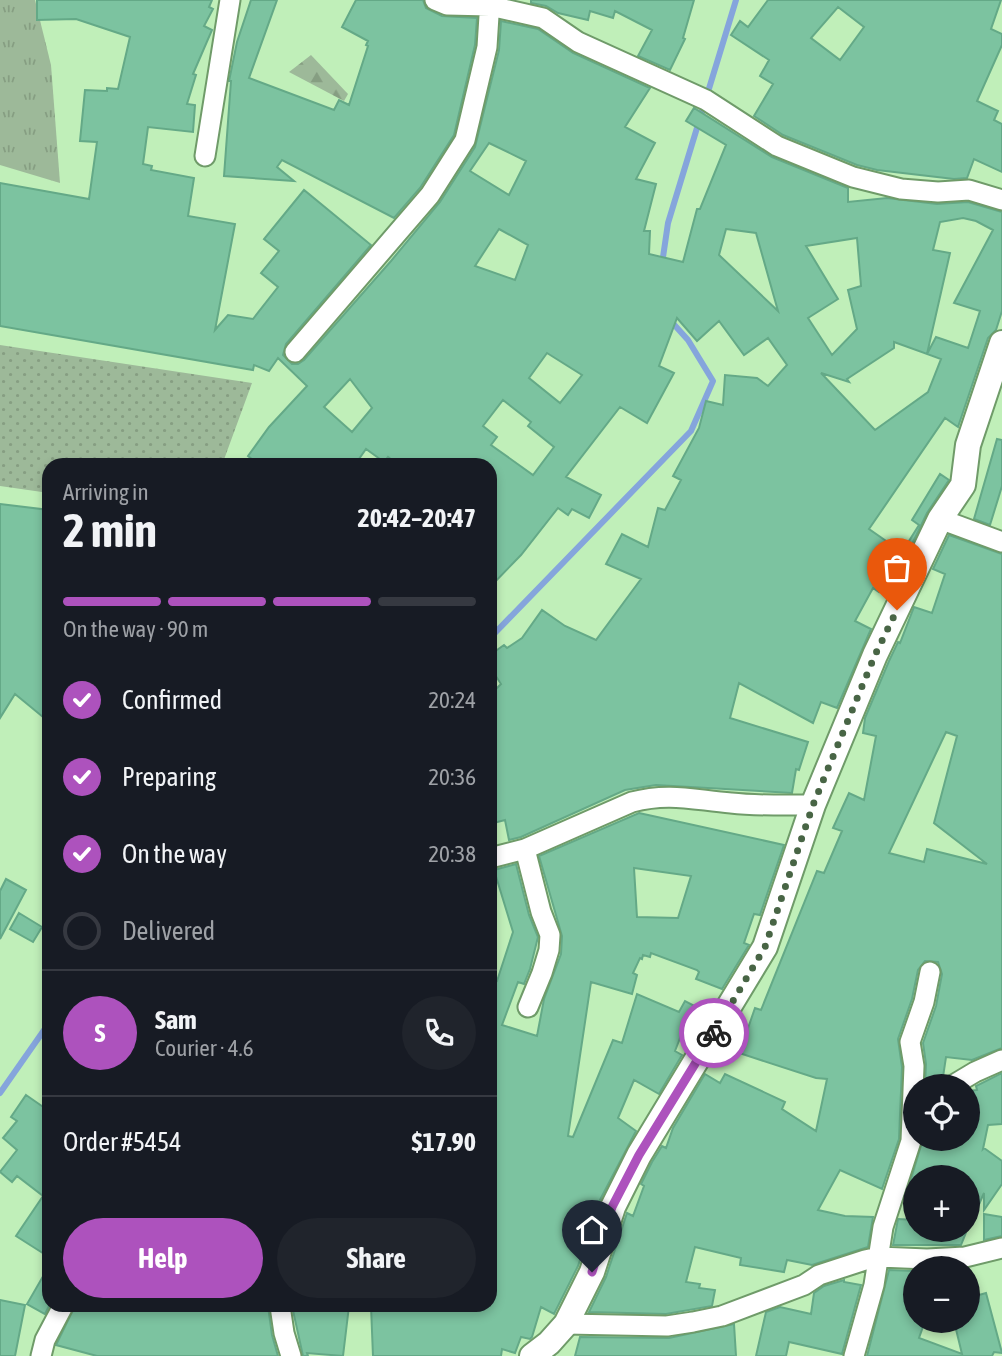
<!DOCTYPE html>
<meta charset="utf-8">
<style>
body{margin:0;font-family:"Asap Condensed",sans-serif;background:#20242c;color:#f1f3f6;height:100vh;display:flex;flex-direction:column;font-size:26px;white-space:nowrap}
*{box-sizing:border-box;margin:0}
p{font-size:23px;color:#9ea1a6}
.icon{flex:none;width:38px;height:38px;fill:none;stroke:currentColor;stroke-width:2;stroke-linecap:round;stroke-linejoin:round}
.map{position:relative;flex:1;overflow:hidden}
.panel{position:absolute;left:42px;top:458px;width:455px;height:854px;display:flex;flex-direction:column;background:#171b24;border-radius:21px;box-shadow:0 4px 10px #0003}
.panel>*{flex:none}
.buttons{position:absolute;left:903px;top:1074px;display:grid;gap:14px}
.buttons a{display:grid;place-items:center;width:77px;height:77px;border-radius:50%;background:#171b24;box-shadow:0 4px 10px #0003;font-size:35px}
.pin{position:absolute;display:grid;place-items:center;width:60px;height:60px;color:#fff;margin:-72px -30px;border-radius:50% 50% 50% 0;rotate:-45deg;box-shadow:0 0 7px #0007}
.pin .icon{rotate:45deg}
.courier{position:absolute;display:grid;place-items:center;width:70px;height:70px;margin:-35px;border:5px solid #ad52bd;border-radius:50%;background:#fff;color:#222;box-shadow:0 2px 9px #0007}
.summary em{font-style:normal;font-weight:700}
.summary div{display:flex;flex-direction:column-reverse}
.summary{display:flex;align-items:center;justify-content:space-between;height:119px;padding:0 21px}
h1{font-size:46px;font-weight:700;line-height:52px}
.bar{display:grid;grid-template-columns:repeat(4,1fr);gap:10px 7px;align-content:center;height:84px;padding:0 21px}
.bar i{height:9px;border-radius:5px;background:#363941}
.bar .active{background:#ad52bd}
.bar p{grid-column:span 4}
.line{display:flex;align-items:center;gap:18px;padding:0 21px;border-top:2px solid #363941}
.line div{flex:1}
.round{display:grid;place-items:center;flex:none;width:74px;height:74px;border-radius:37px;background:#20242c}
ol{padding:0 21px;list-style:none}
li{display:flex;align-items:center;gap:21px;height:77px}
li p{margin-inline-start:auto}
li .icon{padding:7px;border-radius:50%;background:#ad52bd;color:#fff;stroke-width:4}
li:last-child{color:#9ea1a6}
li i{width:38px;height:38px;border:4px solid #363941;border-radius:50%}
.cta{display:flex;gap:14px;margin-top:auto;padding:14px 21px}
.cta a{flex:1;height:80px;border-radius:42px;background:#ad52bd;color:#fff;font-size:28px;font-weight:700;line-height:80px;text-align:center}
.cta a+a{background:#20242c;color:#f1f3f6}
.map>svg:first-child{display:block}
.grass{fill:url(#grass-tufts)}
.forest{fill:url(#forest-firs)}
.park{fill:url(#park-dots)}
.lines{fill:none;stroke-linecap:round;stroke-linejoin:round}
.stream{stroke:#85a5dc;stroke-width:6}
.building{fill:#7cc3a0;stroke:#64a987;stroke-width:2;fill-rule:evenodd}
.minor-casing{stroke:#6f9b69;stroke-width:23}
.tertiary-casing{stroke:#6f9b69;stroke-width:28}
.minor{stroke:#fff;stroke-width:19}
.tertiary{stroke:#fff;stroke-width:24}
.done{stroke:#486545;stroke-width:7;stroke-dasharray:0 12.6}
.route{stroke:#ad52bd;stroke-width:9}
</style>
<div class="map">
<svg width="1002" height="1356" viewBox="0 0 1002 1356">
<defs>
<pattern id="grass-tufts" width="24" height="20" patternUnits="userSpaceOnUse" patternTransform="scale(1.75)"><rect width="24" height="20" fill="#9db999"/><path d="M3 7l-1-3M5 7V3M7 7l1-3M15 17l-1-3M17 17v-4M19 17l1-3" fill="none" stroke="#869e82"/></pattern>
<pattern id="forest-firs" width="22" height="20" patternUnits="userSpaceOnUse" patternTransform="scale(1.75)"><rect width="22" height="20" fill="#9db999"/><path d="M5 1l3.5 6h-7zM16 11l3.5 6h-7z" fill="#869e82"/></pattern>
<pattern id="park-dots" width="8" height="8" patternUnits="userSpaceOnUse" patternTransform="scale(1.75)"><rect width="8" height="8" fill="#9db999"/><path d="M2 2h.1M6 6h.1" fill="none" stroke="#869e82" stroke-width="1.8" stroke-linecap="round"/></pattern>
</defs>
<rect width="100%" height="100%" fill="#c0efb9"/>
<path class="grass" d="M0,0H35L51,65L60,183L0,165Z"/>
<path class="forest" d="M311,55L348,94L344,101L289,72Z"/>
<path class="park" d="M0,345L252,383L222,465L49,466V493L0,486Z"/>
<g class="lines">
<path class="stream" d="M662,264L668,223L736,0
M490,638L691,431L713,381L688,340L669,319
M0,1093L49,1023"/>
</g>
<path class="building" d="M37,0H212L209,7L213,9L204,26L212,30L193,74L196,75L187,104L195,105L193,132L148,127L143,164L152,166L151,170L194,178L188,216L235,224L215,330L228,315L253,319L278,287L261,273L279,251L264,239L304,190L371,245L286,344L283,355L292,364H298L304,360L391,261L440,202L475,147L499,50L501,21L538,29L573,53L650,88L625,127L655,143L636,179L656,184L644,231H650L649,254L683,262L697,209H700L726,145L686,121L694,108L772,157L848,188V202L887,198L937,204L968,202L1002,212V311L996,330L988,338L958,427L945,418L869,529L902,552L919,525L912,520L940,474L949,480L927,513L899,571L894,568L879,592L873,588L855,621L871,629L837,708L821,702L813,723L739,683L730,718L808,742L799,770L796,769L792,793L656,785L625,790L521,837L509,840L505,820L490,824V695L501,684L490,667V655L504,645L507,648L522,638L542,610L565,626L596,640L641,579L606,564L622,534L648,547L658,508L665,510L681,480L673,476L699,428L706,401L723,405L725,375L757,378L768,386L787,365L768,338L744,355L719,321L697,341L677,318L659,366L674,373L647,423L620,407L566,477L601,495L589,518L572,509L568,515L558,508L521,555L490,587V466H400L388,457L384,462L366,449L354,466H261L248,456L269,427L307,386L278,358L269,371L254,365L253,370L0,326V183L89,199L97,142L80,141L85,90L107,91V88L118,89L130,37L76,19L37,20ZM489,143L526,161L509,195L470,171ZM963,218L976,221L993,230L954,303L980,311L968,348L936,337L927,354L941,359L928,392L875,430L821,373L849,382L847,379L894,348V342L927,354L950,253L933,250L940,222ZM499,229L528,245L515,280L475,266ZM726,229L756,233L778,311L719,255ZM857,238L861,286L848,290L857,329L832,355L808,318L838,299L806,246ZM547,353L582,375L560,403L529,378ZM350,379L372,408L352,432L324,407ZM503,400L531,422L528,426L554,447L533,475L491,445L497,437L483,426Z
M251,0H277L249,78L334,110L339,100L349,105L368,46L366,45L368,41L342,27L356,0H423L426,8L442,16L477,18L475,45L454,135L420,188L394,218L282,160L277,167L294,181L224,176L231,81H229L237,42Z
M531,0H694L683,38L685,39L670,70L638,56L652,30L615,11L613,18L590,11L588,20L558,13L546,6L531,3Z
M768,0H1001L991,29L1002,34V45L977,101L998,111L994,120L1002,124V172L974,159L967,178L954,179L877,170L857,165L783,135L754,116L773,84L760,76L769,60L731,35L740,21L748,27ZM838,7L864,27L840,60L811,38Z
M997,439L1002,440V486L990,525L974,519Z
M0,504L49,510V722L15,694L0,718Z
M949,535L1002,554V1048L972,1060L946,1057L943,1077L938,1087H925L926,1064L923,1043L936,1006L942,974L938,962L925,961L918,970L912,999L898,1039L902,1067L899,1139L882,1189L840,1170L818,1210L845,1216L873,1217L868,1247L812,1265L787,1260L784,1272L740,1265L741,1258L695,1247L686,1282L700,1284L699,1288L715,1290L712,1306L666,1314L589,1312L606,1277L627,1213L633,1216L644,1186L641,1184L652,1162L662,1146L666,1148L673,1128L705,1074L720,1083L725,1074L785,1102L782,1109L816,1131L827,1079L816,1078L736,1052L737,1050L724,1043L734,1027L746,1034L755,1008L761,1010L817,871L824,873L842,831L833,828L849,793L864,800L876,736L863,733L865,718L889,661L898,642L900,643L914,607L932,613L945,574L933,569ZM946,732L957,736L934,823L987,864L927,849L924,862L889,853Z
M639,813L784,845L760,915L754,914L744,943L749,945L722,989L696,979L699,972L697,970L651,953L650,957L643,955L642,959L640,958L633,973L637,975L632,994L591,982L568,1136L573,1137L613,1040L622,1043L637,994L679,1012L685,1001L708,1013L693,1037L682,1033L675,1051L682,1055L659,1094L634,1080L618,1118L636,1131L600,1200L578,1266L554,1314L541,1307L532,1337L530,1339L521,1337L515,1353L502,1349L501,1356H373L371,1306H490V978L497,981L513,932L494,870L516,864L529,915L538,937L530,969L524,984L518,982L502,1025L537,1036L544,999L561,954L562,936L539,856ZM634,868L691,876L678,918L637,917Z
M6,879L26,890L0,939V891Z
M19,913L42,927L33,942L10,929Z
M1002,1073V1124L988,1125L983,1149L984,1148L1002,1161V1184L984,1210V1193L968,1229V1178H915V1204L905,1199L923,1139H968V1091L977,1090L976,1086Z
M26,1095L49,1111V1257L16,1236L43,1196L17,1176L12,1182L0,1172L17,1150L3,1138L17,1121L11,1117Z
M984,1214L1002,1217V1236L984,1240Z
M898,1219L915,1220V1230H967L961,1245H893Z
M49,1266V1306L45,1314L27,1304Z
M889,1270L915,1271V1321H925L919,1338L962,1354L954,1321H968V1298L986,1293L1002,1353L994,1352L992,1356H867Z
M844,1280V1282L861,1285L842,1354L789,1342L786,1356H756L766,1312L780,1307L811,1314L814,1293L824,1286Z
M0,1300L25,1305L15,1356H0Z
M75,1306H268L272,1335L278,1356H97L56,1345Z
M292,1306H349L343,1356L307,1353L308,1356H303Z
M734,1324L736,1356H575L580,1337L669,1338Z"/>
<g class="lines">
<g class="minor-casing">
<path id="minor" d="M435,0L447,5L490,6L543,18L578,42L706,100L777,146L853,177L901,189L938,192L969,190L1002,200
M205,156L230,0
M295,352L430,195L465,140L487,47L490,0
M940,519L1002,542
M525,849L541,912L550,935L549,950L542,973L528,1007
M490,858L525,849L632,802C669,792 694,800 731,803C758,806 786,805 813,805
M950,1087L975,1072L1002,1060
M280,1306L284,1333L291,1356
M566,1324L667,1326L693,1322L722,1316L804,1285L819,1275L865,1260L879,1257L927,1259L965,1257L1002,1248
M41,1356L45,1340L63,1306
M854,1356L874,1285L883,1227L911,1141L914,1066L910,1042L924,1002L930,972"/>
</g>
<g class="tertiary-casing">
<path id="tertiary" d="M532,1356L549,1343L566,1324L592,1272L613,1207L639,1155L765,947L813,805L875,655L940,519L963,485L968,445L1002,343"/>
</g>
<use href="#minor" class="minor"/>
<use href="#tertiary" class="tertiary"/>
</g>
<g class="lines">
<path class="done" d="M714,1033L765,947L813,805L875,655L897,610"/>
<path class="route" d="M592,1272L612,1207L639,1155L714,1033"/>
</g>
</svg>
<div class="buttons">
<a><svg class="icon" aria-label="locate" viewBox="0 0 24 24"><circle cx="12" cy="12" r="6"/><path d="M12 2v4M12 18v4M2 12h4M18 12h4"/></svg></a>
<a>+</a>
<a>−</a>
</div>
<div class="pin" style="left:897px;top:610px;background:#ea580c"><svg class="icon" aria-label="bag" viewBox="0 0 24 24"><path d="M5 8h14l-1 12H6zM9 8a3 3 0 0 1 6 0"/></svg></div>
<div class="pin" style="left:592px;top:1272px;background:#1f2937"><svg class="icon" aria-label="home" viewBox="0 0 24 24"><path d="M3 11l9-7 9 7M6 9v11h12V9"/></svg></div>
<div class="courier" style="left:714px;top:1033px"><svg class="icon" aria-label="bike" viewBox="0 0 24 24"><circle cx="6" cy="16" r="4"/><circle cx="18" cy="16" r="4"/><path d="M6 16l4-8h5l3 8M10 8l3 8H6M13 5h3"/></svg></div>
<section class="panel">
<div class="summary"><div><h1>2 min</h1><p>Arriving in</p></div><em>20:42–20:47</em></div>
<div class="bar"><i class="active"></i><i class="active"></i><i class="active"></i><i></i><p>On the way · 90 m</p></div>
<ol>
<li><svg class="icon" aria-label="check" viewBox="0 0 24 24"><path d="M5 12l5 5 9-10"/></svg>Confirmed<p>20:24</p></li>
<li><svg class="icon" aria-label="check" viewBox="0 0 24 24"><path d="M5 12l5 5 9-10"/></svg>Preparing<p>20:36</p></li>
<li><svg class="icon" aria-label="check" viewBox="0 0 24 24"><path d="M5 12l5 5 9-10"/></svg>On the way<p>20:38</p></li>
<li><i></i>Delivered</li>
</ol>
<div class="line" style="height:126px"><b class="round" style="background:#ad52bd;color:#fff">S</b><div><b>Sam</b><p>Courier · 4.6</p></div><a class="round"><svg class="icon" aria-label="phone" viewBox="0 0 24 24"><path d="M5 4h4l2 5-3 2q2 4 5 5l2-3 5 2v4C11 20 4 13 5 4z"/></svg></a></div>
<div class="line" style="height:91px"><div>Order #5454</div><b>$17.90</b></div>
<div class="cta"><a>Help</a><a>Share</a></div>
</section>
</div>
